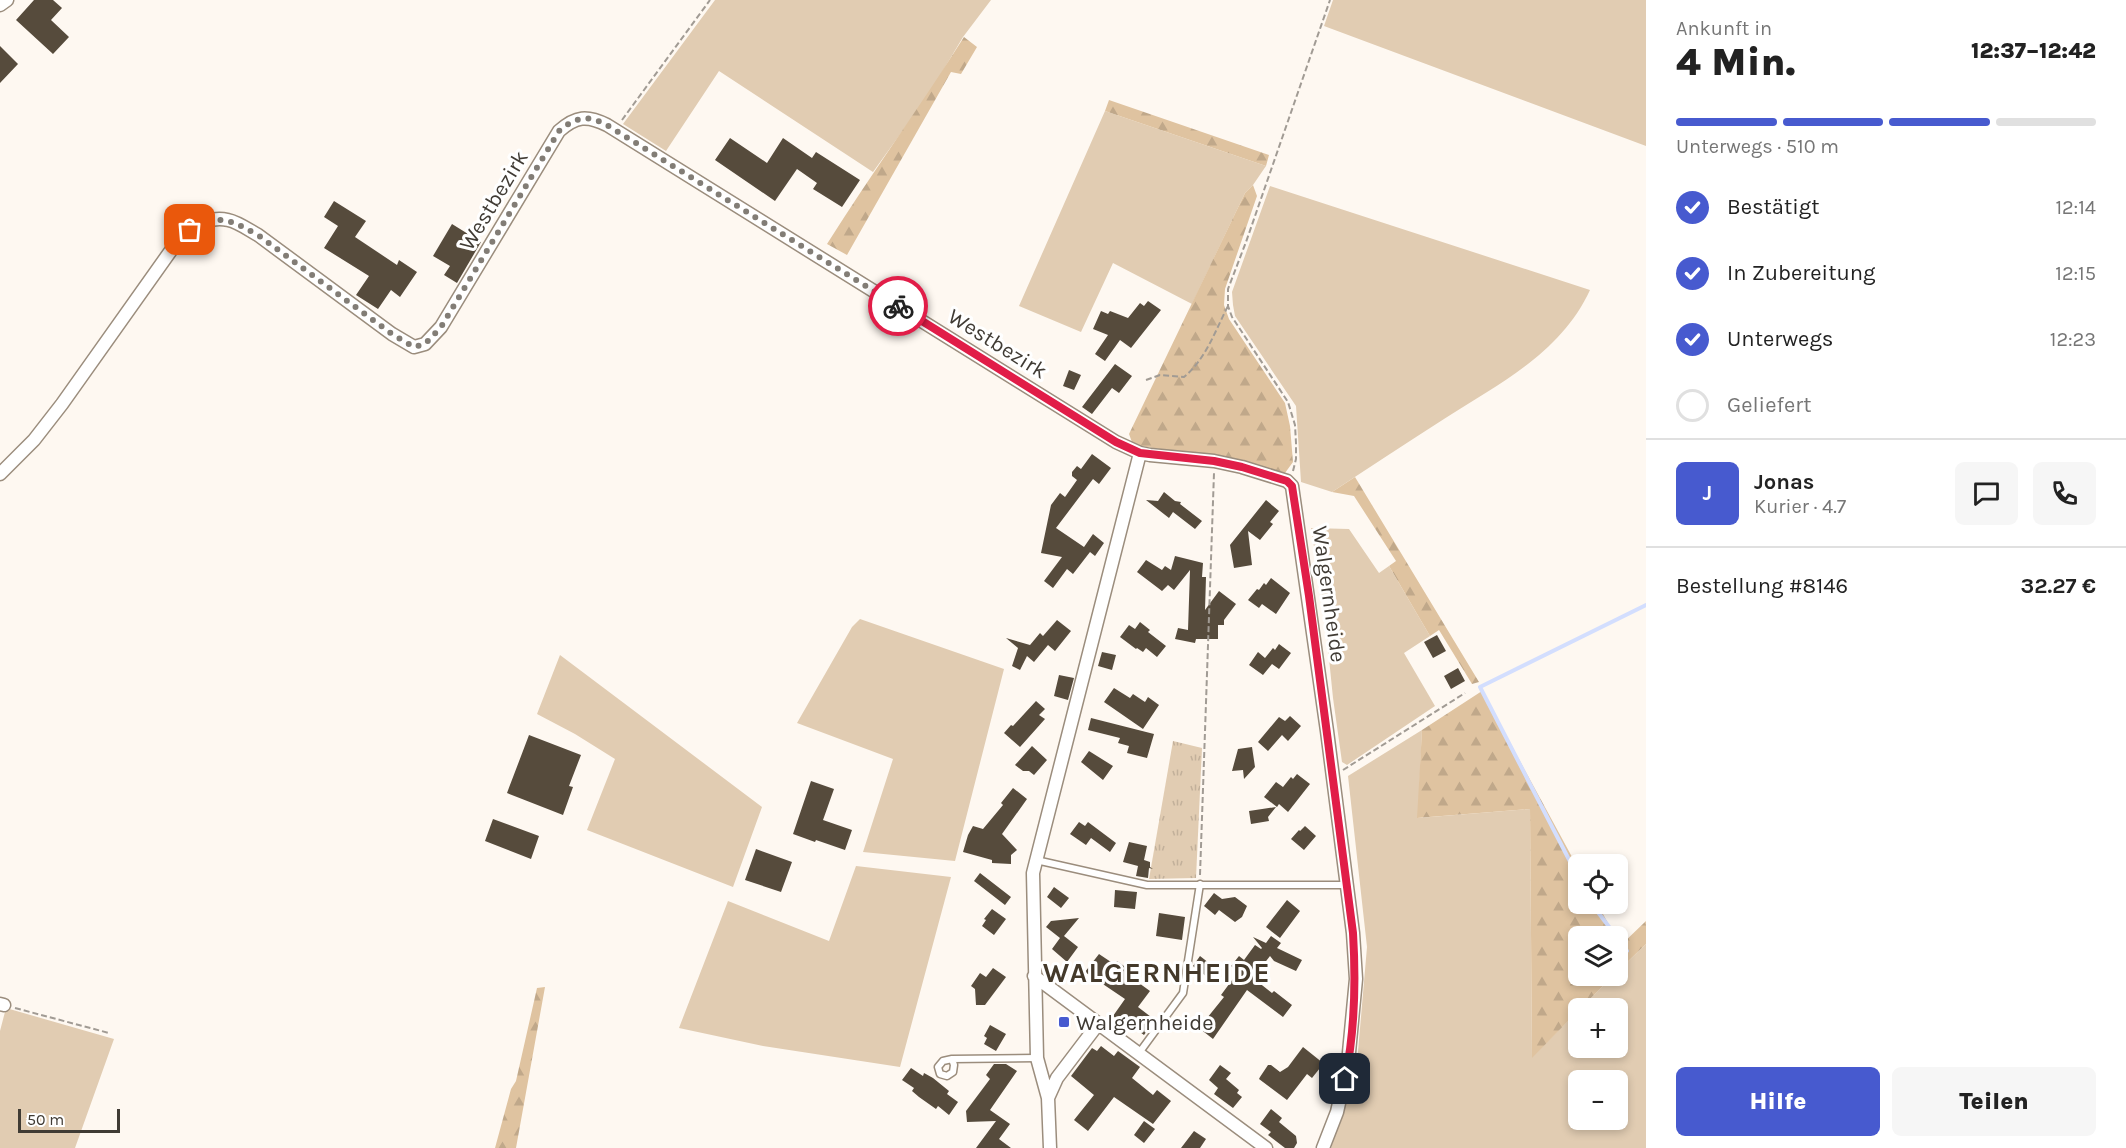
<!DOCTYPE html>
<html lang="de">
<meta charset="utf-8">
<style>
body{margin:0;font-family:Karla,sans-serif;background:#f6f6f6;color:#222;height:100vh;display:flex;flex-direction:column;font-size:22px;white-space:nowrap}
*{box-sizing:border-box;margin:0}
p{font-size:20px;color:#767676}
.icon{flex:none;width:33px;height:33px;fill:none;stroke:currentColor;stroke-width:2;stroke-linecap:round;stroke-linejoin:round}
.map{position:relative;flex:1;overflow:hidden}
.side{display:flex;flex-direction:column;background:#fff;width:480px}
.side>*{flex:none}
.fabs{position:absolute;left:1568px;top:854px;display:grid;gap:12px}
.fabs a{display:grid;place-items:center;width:60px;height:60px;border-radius:9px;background:#fff;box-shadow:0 3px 9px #0003;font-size:30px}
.scale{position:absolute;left:18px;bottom:15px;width:102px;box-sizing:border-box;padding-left:6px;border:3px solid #403b34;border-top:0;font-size:16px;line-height:21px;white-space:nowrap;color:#403b34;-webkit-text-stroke:4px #fff;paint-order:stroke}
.pin{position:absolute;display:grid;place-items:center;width:51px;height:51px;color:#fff;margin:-26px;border-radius:12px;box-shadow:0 3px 9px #0006}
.courier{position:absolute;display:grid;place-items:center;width:60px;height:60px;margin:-30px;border:4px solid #e11d48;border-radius:50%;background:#fff;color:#222;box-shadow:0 2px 8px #0007}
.head em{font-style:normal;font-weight:800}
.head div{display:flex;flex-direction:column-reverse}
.head{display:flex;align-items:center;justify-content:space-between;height:102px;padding:0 30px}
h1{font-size:39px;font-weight:800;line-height:45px}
.bar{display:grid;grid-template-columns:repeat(4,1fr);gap:9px 6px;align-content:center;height:72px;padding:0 30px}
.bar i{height:8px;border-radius:4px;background:#e0e0e0}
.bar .on{background:#475acf}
.bar p{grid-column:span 4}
.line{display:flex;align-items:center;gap:15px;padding:0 30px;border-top:2px solid #e0e0e0}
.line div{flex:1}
.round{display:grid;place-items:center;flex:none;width:63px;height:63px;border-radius:9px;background:#f6f6f6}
ol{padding:0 30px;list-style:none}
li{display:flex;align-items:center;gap:18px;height:66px}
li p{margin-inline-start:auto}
li .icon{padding:6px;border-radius:50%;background:#475acf;color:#fff;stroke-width:4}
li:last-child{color:#767676}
li i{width:33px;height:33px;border:3px solid #e0e0e0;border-radius:50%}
.button{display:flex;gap:12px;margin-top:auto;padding:12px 30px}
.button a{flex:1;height:69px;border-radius:9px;background:#475acf;color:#fff;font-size:24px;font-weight:800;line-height:69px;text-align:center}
.button a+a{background:#f6f6f6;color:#222}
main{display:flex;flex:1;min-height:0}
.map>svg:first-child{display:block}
.green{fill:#e1ccb2;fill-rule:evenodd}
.forest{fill:url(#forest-firs)}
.park{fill:url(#park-tufts)}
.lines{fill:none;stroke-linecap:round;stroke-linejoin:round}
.stream{stroke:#d3defe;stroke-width:4}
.building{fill:#564b3c}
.lane-casing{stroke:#9b8d7d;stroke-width:9}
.street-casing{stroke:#9b8d7d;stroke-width:15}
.path{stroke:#a19b94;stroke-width:2;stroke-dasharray:6 3;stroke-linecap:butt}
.lane{stroke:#fff;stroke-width:6}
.street{stroke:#fff;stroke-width:12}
.done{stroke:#827d76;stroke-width:6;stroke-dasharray:0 10.8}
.route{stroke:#e11d48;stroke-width:8}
.poi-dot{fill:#475acf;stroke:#fff;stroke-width:2}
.labels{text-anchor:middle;stroke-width:6;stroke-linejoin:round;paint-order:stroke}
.street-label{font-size:22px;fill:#403b34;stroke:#fff}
.poi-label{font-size:22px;fill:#403b34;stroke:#fff;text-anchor:start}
.district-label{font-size:28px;font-weight:bold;letter-spacing:1.5px;fill:#44392a;stroke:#fff}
</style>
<main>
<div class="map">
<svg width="1646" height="1148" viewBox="0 0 1646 1148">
<defs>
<pattern id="forest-firs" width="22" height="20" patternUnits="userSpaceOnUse" patternTransform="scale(1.5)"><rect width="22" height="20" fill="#dfc3a0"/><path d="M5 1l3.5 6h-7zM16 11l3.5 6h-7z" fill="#c0a88a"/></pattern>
<pattern id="park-tufts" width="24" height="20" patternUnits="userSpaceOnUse" patternTransform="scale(1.5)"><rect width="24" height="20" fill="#e1ccb2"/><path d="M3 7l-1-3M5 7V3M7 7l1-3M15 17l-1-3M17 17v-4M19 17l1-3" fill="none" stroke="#c2b09a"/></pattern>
</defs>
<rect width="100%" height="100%" fill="#fef8f1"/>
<path class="green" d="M715,0H991L963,37L929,94L873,172L719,71L666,151L623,124Z
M1333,0H1646V146L1324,26Z
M1105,111L1266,166L1253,185L1245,193L1192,304L1113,263L1081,332L1019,306Z
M1270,186L1590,290C1561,353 1499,384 1444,419C1406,443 1369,468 1332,492L1301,482L1296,406L1235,316L1233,305L1232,292Z
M1311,528L1349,529L1379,573L1389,566L1430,636L1404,653L1435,706L1347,765L1342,762L1333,698L1324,609Z
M860,619L1004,669L955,861L863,852L893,759L797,723L852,627Z
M560,655L762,807L733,887L587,830L615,759L575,734L537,714Z
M1422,730L1418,818L1530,809L1532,1057L1578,1011V1047H1617V1008H1581L1614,975H1617V972L1646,944V1148H1331L1357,1063L1367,947L1348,776ZM1578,1080H1617V1119H1578Z
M856,866L951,877L900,1067L763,1046L679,1028L728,901L829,941Z
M6,1008L114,1039L75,1148H0V1031Z"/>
<path class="forest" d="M964,37L977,47L961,74L951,72L847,255L827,244C871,174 920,107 964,37Z
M1109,100L1269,155L1266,166L1105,111Z
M1253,185L1257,196L1225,289L1224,305L1229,319L1285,403L1290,426L1293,462L1285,473L1242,461L1133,445L1129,434L1245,193Z
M1355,477L1479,682L1472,684L1439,630L1430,636L1389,566L1396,561L1354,496L1332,492Z
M1482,691L1578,868V903H1597L1615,936H1578V975H1614L1581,1008H1578V1011L1532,1058L1530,809L1417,818L1422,730Z
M1646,921V944L1617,972V940L1621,945Z
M545,987L516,1148H495L511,1089L516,1081L537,988Z"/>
<path class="park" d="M1173,741L1202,748L1196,878L1149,879Z"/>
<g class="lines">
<path class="stream" d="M1578,877L1480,687L1646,605
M1591,903L1616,936
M1617,938L1627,951"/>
</g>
<path class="building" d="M34,0H53L62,8L51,20L69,37L53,54L16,20Z
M0,46L18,64L0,83Z
M730,138L767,163L783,138L812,158L816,152L860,180L842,207L813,189L817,183L797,169L775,201L715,160Z
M334,201L366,221L355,237L397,265L399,260L417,272L400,297L391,290L378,309L356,295L369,276L324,248L338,226L324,217Z
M452,224L481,242L457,283L444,275L450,266L433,256Z
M1148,301L1161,310L1131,348L1120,340L1105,361L1095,354L1108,335L1093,329L1101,311L1108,314L1110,311L1128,318L1140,303L1144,306Z
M1115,364L1132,376L1119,393L1112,388L1092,414L1082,407Z
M1069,370L1081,375L1074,390L1063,386Z
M1092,454L1111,468L1099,484L1093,479L1056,528L1084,547L1093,534L1104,543L1095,556L1090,552L1073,574L1067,569L1053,588L1044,581L1062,557L1041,553L1051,505L1060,493L1065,497L1077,480L1072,476V472L1077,466L1081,469Z
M1164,492L1175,501L1181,502L1180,504L1202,521L1195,529L1173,512L1169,518L1146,500L1158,501Z
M1266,500L1279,511L1270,522L1273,524L1260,540L1248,531L1252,565L1234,568L1230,545Z
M1175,556L1203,563L1202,577H1206L1205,610L1219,591L1236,604L1224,620V625H1218V639H1196L1195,643L1175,639L1178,628L1188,630L1190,570L1174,590L1168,585L1162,591L1137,572L1146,560L1162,570L1165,566L1171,570Z
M1271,578L1290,593L1276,614L1262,604L1259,608L1248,600L1257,589L1259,590L1264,583L1266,585Z
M1057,620L1071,631L1055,651L1048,645L1034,662L1027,656L1020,670L1012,666L1018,648L1006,638L1030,645L1040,633L1043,636Z
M1140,622L1150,630L1148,632L1166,646L1157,657L1146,648L1143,652L1137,648L1136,649L1120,637L1129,625L1135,629Z
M1437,635L1446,651L1433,658L1424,642Z
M1279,644L1291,653L1279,669L1272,664L1263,675L1249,665L1258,652L1265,658L1273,648L1275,650Z
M1102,652L1116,655L1112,670L1098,666Z
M1458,668L1465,681L1451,689L1444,676Z
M1059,675L1074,678L1068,700L1054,696Z
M1114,688L1130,698L1133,694L1145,702L1148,697L1159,705L1143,729L1104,702Z
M1036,701L1045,709L1039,715L1045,719L1020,747L1004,733L1011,725L1013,726Z
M1290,716L1301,726L1288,741L1282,735L1268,751L1258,742L1279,717L1285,721Z
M1091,718L1154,734L1147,758L1127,753L1129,746L1118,743L1120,738L1088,730Z
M529,735L581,755L569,786L573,787L563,815L507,793Z
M1032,746L1047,760L1034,775L1029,771H1023L1015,765Z
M1252,747L1255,767L1244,779L1243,770L1232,771L1238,749Z
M1089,751L1113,766L1103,780L1081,762Z
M1297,774L1310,784L1288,812L1279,804L1277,807L1264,797L1276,782L1283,787L1291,777L1293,779Z
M811,781L834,789L823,820L852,830L845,850L816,840L815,842L793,834Z
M1013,788L1027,799L1002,834L1017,850L1011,855V864L992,863V860L963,852L968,835L973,826L983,829L1003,805L1001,803Z
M1276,807L1268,817L1269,821L1251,824L1249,811Z
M493,819L539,836L531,859L485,841Z
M1079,822L1085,826L1088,822L1116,843L1110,852L1091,838L1086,845L1070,834Z
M1305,826L1316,836L1304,850L1291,839L1299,830L1300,831Z
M1129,842L1147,846L1144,860L1150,862V867L1153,869L1149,868L1148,878L1136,876L1138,866L1123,862Z
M756,849L792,862L781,892L745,880Z
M980,873L1011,897L1005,905L974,881Z
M1054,887L1069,898L1061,908L1047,897Z
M1115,890L1137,892L1135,909L1114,907Z
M1214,893L1222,899L1235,897L1247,906L1242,917L1235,922L1219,910L1215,915L1204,906Z
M1287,900L1300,911L1280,938L1266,927Z
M992,909L1006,919L994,935L982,926L986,920L984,919Z
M1159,913L1185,917L1182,940L1156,936Z
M1079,918L1064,936L1078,947L1067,962L1052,949L1060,938L1046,927L1051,921Z
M1271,936L1281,943L1277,948L1302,960L1296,971L1274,961L1270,956L1253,978L1272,993L1274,991L1292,1005L1283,1017L1247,990L1213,1039L1199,1028L1224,997L1221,995L1238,972L1231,966L1239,956L1244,960L1255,945L1261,949L1262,948L1253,937L1266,943Z
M1099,954L1114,964L1117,961L1135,974L1132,978L1150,991L1138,1007L1155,1020L1144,1035L1129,1024L1127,1027L1113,1016L1125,999L1085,972Z
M1200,956L1214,967L1207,977L1193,966Z
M993,968L1006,977L985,1005H976L975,989L971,986L980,973L986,977Z
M990,1025L1006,1034L996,1051L984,1044L987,1038L984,1036Z
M1101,1046L1114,1056L1118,1051L1140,1067L1132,1078L1153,1095L1157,1090L1171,1101L1153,1124L1114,1097L1088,1131L1074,1120L1094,1095L1071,1076L1092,1048L1097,1051Z
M1303,1047L1323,1063L1328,1056L1337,1063L1335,1070L1330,1076L1320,1068L1312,1078L1307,1074L1287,1100L1259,1079L1260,1077L1268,1065H1271L1280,1072L1288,1067Z
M994,1064H1006L1017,1071L990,1110L1010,1124L999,1139L1011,1148H976L996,1121L967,1122L966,1111L990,1079L986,1075Z
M1220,1065L1231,1073L1226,1079L1239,1090L1237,1093L1242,1097L1233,1108L1214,1094L1218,1088L1209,1080Z
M911,1068L923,1076L924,1073L933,1078L949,1091L947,1094L958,1102L949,1115L938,1106L936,1109L919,1097L912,1091L914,1088L902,1080Z
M1271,1109L1282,1118L1279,1122L1296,1136L1297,1143L1294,1148H1285L1268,1135L1271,1132L1260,1124Z
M1144,1121L1155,1129L1144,1143L1134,1135Z
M1194,1131L1206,1139L1200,1148H1181Z"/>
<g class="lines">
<g class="lane-casing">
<path id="lane" d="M1036,860L1147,885H1347
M1139,1053L1183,993L1200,884
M952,1059L954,1065L953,1072L947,1076L940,1074L938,1067L943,1061L952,1059L1037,1058"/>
</g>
<g class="street-casing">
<path id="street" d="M0,5L7,0
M0,474L34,440L62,404L172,249C185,232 204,215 228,220C238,222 249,230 258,235L392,334L414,347L425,344L441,327L559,131C576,116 587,115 607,125L1116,442L1140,453L1150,455L1214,461L1242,467L1287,481L1292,486L1327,731L1353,933L1356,979L1348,1063L1337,1112L1323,1148
M1034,976L1266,1148
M0,1004L4,1005
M1048,1098L1057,1078L1098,1024
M1050,1148L1048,1098L1037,1058L1033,873L1140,453"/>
</g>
<path class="path" d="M622,120L710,0
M1146,380L1160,375L1184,377C1206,359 1215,331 1228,306
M1293,471L1296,459V443L1295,425L1288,402L1232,317L1228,306V289L1246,242L1330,0
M1343,770L1465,693
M1200,875L1214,473
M15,1008L109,1033"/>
<use href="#lane" class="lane"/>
<use href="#street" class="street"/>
</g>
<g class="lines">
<path class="done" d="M190,230C219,213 230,220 258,235L392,334L414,347L425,344L441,327L559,131C580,113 593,116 615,130L898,306"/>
<path class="route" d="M898,306L1116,442L1140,453L1214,461L1242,467L1287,481L1292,486L1309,596L1353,933C1356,982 1355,1031 1345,1079"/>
</g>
<rect class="poi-dot" x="1058" y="1016" width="12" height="12" rx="3"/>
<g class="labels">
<g class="street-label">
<text transform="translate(493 200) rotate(-59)" y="8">Westbezirk</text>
<text transform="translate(998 343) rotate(32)" y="8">Westbezirk</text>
<text transform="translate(1330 594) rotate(82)" y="8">Walgernheide</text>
</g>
<g class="poi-label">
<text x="1076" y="1030">Walgernheide</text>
</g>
<g class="district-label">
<text x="1157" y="982">WALGERNHEIDE</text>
</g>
</g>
</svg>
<div class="fabs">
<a><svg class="icon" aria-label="locate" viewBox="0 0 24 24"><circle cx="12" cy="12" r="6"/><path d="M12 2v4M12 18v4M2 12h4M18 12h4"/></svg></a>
<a><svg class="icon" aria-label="layers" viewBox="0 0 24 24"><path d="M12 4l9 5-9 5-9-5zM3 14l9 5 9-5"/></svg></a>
<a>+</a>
<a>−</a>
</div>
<div class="scale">50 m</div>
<div class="pin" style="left:190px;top:230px;background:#ea580c"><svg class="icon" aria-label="bag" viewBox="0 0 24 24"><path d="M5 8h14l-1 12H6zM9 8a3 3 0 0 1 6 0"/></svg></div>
<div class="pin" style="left:1345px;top:1079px;background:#1f2937"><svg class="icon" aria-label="home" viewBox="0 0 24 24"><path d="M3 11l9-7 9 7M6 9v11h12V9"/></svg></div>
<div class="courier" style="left:898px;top:306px"><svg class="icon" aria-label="bike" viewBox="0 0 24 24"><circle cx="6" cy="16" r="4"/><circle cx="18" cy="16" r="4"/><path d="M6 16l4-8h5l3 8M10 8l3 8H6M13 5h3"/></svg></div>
</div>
<section class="side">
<div class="head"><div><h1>4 Min.</h1><p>Ankunft in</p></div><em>12:37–12:42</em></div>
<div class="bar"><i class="on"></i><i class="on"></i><i class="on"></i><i></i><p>Unterwegs · 510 m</p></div>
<ol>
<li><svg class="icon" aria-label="check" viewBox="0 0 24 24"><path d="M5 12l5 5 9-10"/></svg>Bestätigt<p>12:14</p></li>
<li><svg class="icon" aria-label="check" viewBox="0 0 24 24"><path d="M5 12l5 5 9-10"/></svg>In Zubereitung<p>12:15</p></li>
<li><svg class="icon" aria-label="check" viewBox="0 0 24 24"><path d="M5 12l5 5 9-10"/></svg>Unterwegs<p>12:23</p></li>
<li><i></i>Geliefert</li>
</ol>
<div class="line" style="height:108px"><b class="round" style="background:#475acf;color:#fff">J</b><div><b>Jonas</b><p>Kurier · 4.7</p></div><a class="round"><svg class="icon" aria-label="chat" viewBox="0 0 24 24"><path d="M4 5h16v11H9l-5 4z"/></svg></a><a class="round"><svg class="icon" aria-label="phone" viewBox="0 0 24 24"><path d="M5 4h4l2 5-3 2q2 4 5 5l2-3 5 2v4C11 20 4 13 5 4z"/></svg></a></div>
<div class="line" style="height:78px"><div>Bestellung #8146</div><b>32.27 €</b></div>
<div class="button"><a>Hilfe</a><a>Teilen</a></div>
</section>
</main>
